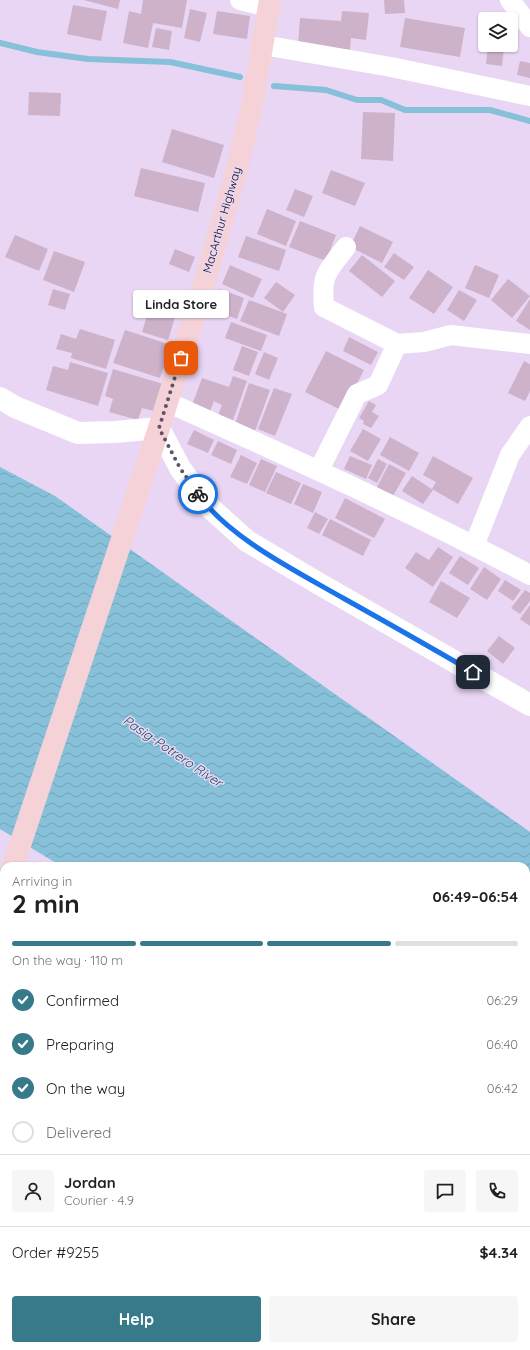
<!DOCTYPE html>
<meta charset="utf-8">
<style>
body{margin:0;font-family:Quicksand,sans-serif;background:#f6f6f6;color:#202124;height:100vh;display:flex;flex-direction:column;font-size:15px;white-space:nowrap}
*{box-sizing:border-box;margin:0}
p{font-size:13px;color:#757577}
.icon{flex:none;width:22px;height:22px;fill:none;stroke:currentColor;stroke-width:2;stroke-linecap:round;stroke-linejoin:round}
.map{position:relative;flex:1;overflow:hidden}
.details{position:absolute;left:0px;top:862px;width:530px;height:488px;display:flex;flex-direction:column;background:#fff;border-radius:12px 12px 0 0;box-shadow:0 1px 3px #0004}
.details>*{flex:none}
.tools{position:absolute;left:478px;top:12px;display:grid;gap:8px}
.tools a{display:grid;place-items:center;width:40px;height:40px;border-radius:4px;background:#fff;box-shadow:0 1px 3px #0004;font-size:20px}
.pin{position:absolute;display:grid;place-items:center;width:34px;height:34px;color:#fff;margin:-17px;border-radius:8px;box-shadow:0 2px 6px #0006}
.courier{position:absolute;display:grid;place-items:center;width:40px;height:40px;margin:-20px;border:3px solid #1a73e8;border-radius:50%;background:#fff;color:#222;box-shadow:0 1px 5px #0007}
.bubble{position:absolute;height:28px;border-radius:4px;background:#fff;box-shadow:0 1px 3px #0004;font-size:13px;font-weight:700;line-height:28px;text-align:center}
.overview em{font-style:normal;font-weight:700}
.overview div{display:flex;flex-direction:column-reverse}
.overview{display:flex;align-items:center;justify-content:space-between;height:68px;padding:0 12px}
h1{font-size:26px;font-weight:700;line-height:30px}
.bar{display:grid;grid-template-columns:repeat(4,1fr);gap:6px 4px;align-content:center;height:48px;padding:0 12px}
.bar i{height:5px;border-radius:3px;background:#e0e0e0}
.bar .on{background:#377b8b}
.bar p{grid-column:span 4}
.line{display:flex;align-items:center;gap:10px;padding:0 12px;border-top:1px solid #e0e0e0}
.line div{flex:1}
.round{display:grid;place-items:center;flex:none;width:42px;height:42px;border-radius:4px;background:#f6f6f6}
ol{padding:0 12px;list-style:none}
li{display:flex;align-items:center;gap:12px;height:44px}
li p{margin-inline-start:auto}
li .icon{padding:4px;border-radius:50%;background:#377b8b;color:#fff;stroke-width:4}
li:last-child{color:#757577}
li i{width:22px;height:22px;border:2px solid #e0e0e0;border-radius:50%}
.button{display:flex;gap:8px;margin-top:auto;padding:8px 12px}
.button a{flex:1;height:46px;border-radius:4px;background:#377b8b;color:#fff;font-size:16px;font-weight:700;line-height:46px;text-align:center}
.button a+a{background:#f6f6f6;color:#202124}
.map>svg:first-child{display:block}
.water{fill:url(#water-waves)}
.lines{fill:none;stroke-linecap:round;stroke-linejoin:round}
.stream{stroke:#86c0d9;stroke-width:6}
.building{fill:#cdb2ca}
.minor{stroke:#fff;stroke-width:20}
.tertiary{stroke:#fff;stroke-width:22}
.secondary{stroke:#f4d2d7;stroke-width:22}
.done{stroke:#5d5364;stroke-width:4;stroke-dasharray:0 7.2}
.route{stroke:#1a73e8;stroke-width:5}
.labels{text-anchor:middle;stroke-width:3;stroke-linejoin:round;paint-order:stroke}
.street-label{font-size:12px;fill:#120c16;stroke:#e9d6f4}
.water-label{font-size:13px;font-style:italic;fill:#1b4b5d;stroke:#e9d6f4}
</style>
<div class="map">
<svg width="530" height="1350" viewBox="0 0 530 1350">
<defs>
<pattern id="water-waves" width="16" height="10" patternUnits="userSpaceOnUse"><rect width="16" height="10" fill="#86c0d9"/><path d="M0 5q4-4 8 0t8 0" fill="none" stroke="#73a4ba"/></pattern>
</defs>
<rect width="100%" height="100%" fill="#e9d6f4"/>
<path class="water" d="M0,467L55,496L530,832V1135L526,1132V866H61L0,829Z"/>
<g class="lines">
<path class="stream" d="M0,43L37,52L88,59L170,62L240,77
M274,86L326,90L357,100H381L405,110H490L530,121"/>
</g>
<path class="building" d="M84,0H120L118,9Z
M143,0H187L182,28L153,23L148,48L123,43L129,11L141,14Z
M384,0H404L405,13L385,14Z
M73,5L107,11L101,41L67,34Z
M190,9L207,13L200,42L184,38Z
M217,11L250,16L247,39L213,34Z
M342,11L369,13L366,40L351,38L350,50L298,46L300,18L341,21Z
M405,18L465,28L460,57L400,47Z
M156,28L172,31L169,50L152,47Z
M488,46L504,48L502,66L486,64Z
M520,61L530,63V78L517,75Z
M29,92L61,93L60,116L28,115Z
M363,112L395,113L393,161L361,159Z
M172,129L224,145L214,178L162,162Z
M141,168L205,183L198,212L134,196Z
M331,170L365,183L355,206L322,193Z
M295,189L313,196L304,217L286,210Z
M267,209L296,221L286,246L257,234Z
M300,221L336,235L326,261L289,247Z
M360,226L393,242L382,263L350,247Z
M15,235L48,249L39,271L5,257Z
M246,236L286,250L279,271L238,257Z
M175,249L195,257L189,272L169,264Z
M54,251L85,262L74,292L43,280Z
M394,253L414,267L404,280L384,267Z
M362,255L395,281L382,297L349,271Z
M230,265L262,279L253,298L222,284Z
M475,265L499,275L489,298L465,288Z
M428,270L453,287L434,314L409,298Z
M508,279L530,296L512,318L491,300Z
M276,282L295,295L283,312L264,298Z
M53,289L70,294L65,310L48,305Z
M220,289L244,298L237,319L212,310Z
M459,290L477,300L464,321L447,310Z
M530,299V330L516,321Z
M249,300L287,314L279,336L240,321Z
M151,303L177,311L168,340L142,332Z
M231,322L267,335L261,351L225,338Z
M80,329L115,340L106,369L71,358L72,353L56,349L61,334L76,339Z
M125,330L171,345L160,378L113,363Z
M349,337L378,352L371,365L343,351Z
M242,346L258,352L249,376L233,370Z
M326,351L364,370L343,411L305,392Z
M264,352L278,358L269,380L255,374Z
M524,361L530,364V391L525,401L508,393Z
M70,362L108,373L98,406L46,390L53,366L68,370Z
M113,369L163,384L154,411L142,408L138,420L109,412L113,399L105,396Z
M233,376L247,381L233,420L218,415L222,405L214,401L210,411L192,405L202,378L229,387Z
M249,383L270,390L255,431L235,424Z
M274,388L292,394L275,436L258,429Z
M369,401L376,405L372,412L379,416L371,428L363,424L364,421L359,418Z
M363,429L381,439L368,461L350,451Z
M194,430L214,440L208,453L187,444Z
M390,437L419,453L409,471L380,455Z
M218,441L237,450L231,464L211,455Z
M241,455L257,463L247,484L230,477Z
M350,456L372,465L366,479L344,469Z
M433,456L473,478L458,504L432,489L436,482L423,475Z
M261,459L277,466L265,492L249,485Z
M378,459L387,464L377,483L368,478Z
M389,464L406,473L393,496L377,487Z
M276,472L301,483L291,504L266,493Z
M412,476L433,490L423,504L402,491Z
M303,484L322,492L313,513L294,504Z
M345,498L385,519L374,538L335,518Z
M315,512L328,519L319,534L307,528Z
M330,519L371,540L363,556L322,535Z
M438,547L453,557L433,587L405,568L416,552L429,560Z
M460,556L479,568L468,585L449,573Z
M484,567L501,579L487,600L470,589Z
M505,580L521,590L513,601L498,591Z
M441,581L470,598L457,618L429,602Z
M525,590L530,593V601L520,614L511,608Z
M530,605V626L520,619Z
M499,636L515,648L503,664L487,651Z
M526,1320L530,1323V1332L526,1338Z
M237,1346H282L277,1350H241Z
M310,1346H347L344,1350H314Z
M350,1346H387L384,1350H350L348,1348Z
M391,1346H405L411,1350H388Z
M453,1346H482L479,1350H459Z
M487,1346H512L509,1350H485Z"/>
<g class="lines">
<path class="minor" d="M240,0L269,7
M510,0L530,27
M263,45L391,67L530,96
M346,247C327,272 321,274 324,307L397,344
M167,402C290,457 411,512 530,575
M319,470L357,394L378,385L397,344L424,342L451,335L530,344
M474,546L510,455L530,426
M0,1310L4,1305"/>
<path class="tertiary" d="M0,398L15,407L78,433L115,432L159,428L180,468L206,504L247,541L316,582L530,705
M0,914L4,916
M0,1019L4,1022
M526,1218L530,1221
M426,1346L431,1350"/>
<path class="secondary" d="M13,866L159,428L204,284L235,176L252,105L270,0
M0,901L4,890"/>
</g>
<g class="lines">
<path class="done" d="M181,358L159,428L180,468L198,494"/>
<path class="route" d="M198,494C229,538 296,571 343,598C386,622 430,647 473,672"/>
</g>
<g class="labels">
<g class="street-label">
<text transform="translate(222 220) rotate(-74)" y="4">MacArthur Highway</text>
</g>
<g class="water-label">
<text transform="translate(173 751) rotate(34)" y="5">Pasig-Potrero River</text>
</g>
</g>
</svg>
<div class="tools">
<a><svg class="icon" aria-label="layers" viewBox="0 0 24 24"><path d="M12 4l9 5-9 5-9-5zM3 14l9 5 9-5"/></svg></a>
</div>
<div class="pin" style="left:181px;top:358px;background:#ea580c"><svg class="icon" aria-label="bag" viewBox="0 0 24 24"><path d="M5 8h14l-1 12H6zM9 8a3 3 0 0 1 6 0"/></svg></div>
<div class="pin" style="left:473px;top:672px;background:#1f2937"><svg class="icon" aria-label="home" viewBox="0 0 24 24"><path d="M3 11l9-7 9 7M6 9v11h12V9"/></svg></div>
<div class="courier" style="left:198px;top:494px"><svg class="icon" aria-label="bike" viewBox="0 0 24 24"><circle cx="6" cy="16" r="4"/><circle cx="18" cy="16" r="4"/><path d="M6 16l4-8h5l3 8M10 8l3 8H6M13 5h3"/></svg></div>
<div class="bubble" style="left:133px;top:290px;width:96px">Linda Store</div>
<section class="details">
<div class="overview"><div><h1>2 min</h1><p>Arriving in</p></div><em>06:49–06:54</em></div>
<div class="bar"><i class="on"></i><i class="on"></i><i class="on"></i><i></i><p>On the way · 110 m</p></div>
<ol>
<li><svg class="icon" aria-label="check" viewBox="0 0 24 24"><path d="M5 12l5 5 9-10"/></svg>Confirmed<p>06:29</p></li>
<li><svg class="icon" aria-label="check" viewBox="0 0 24 24"><path d="M5 12l5 5 9-10"/></svg>Preparing<p>06:40</p></li>
<li><svg class="icon" aria-label="check" viewBox="0 0 24 24"><path d="M5 12l5 5 9-10"/></svg>On the way<p>06:42</p></li>
<li><i></i>Delivered</li>
</ol>
<div class="line" style="height:72px"><a class="round"><svg class="icon" aria-label="person" viewBox="0 0 24 24"><circle cx="12" cy="8" r="4"/><path d="M4 21q1-7 8-7t8 7"/></svg></a><div><b>Jordan</b><p>Courier · 4.9</p></div><a class="round"><svg class="icon" aria-label="chat" viewBox="0 0 24 24"><path d="M4 5h16v11H9l-5 4z"/></svg></a><a class="round"><svg class="icon" aria-label="phone" viewBox="0 0 24 24"><path d="M5 4h4l2 5-3 2q2 4 5 5l2-3 5 2v4C11 20 4 13 5 4z"/></svg></a></div>
<div class="line" style="height:52px"><div>Order #9255</div><b>$4.34</b></div>
<div class="button"><a>Help</a><a>Share</a></div>
</section>
</div>
